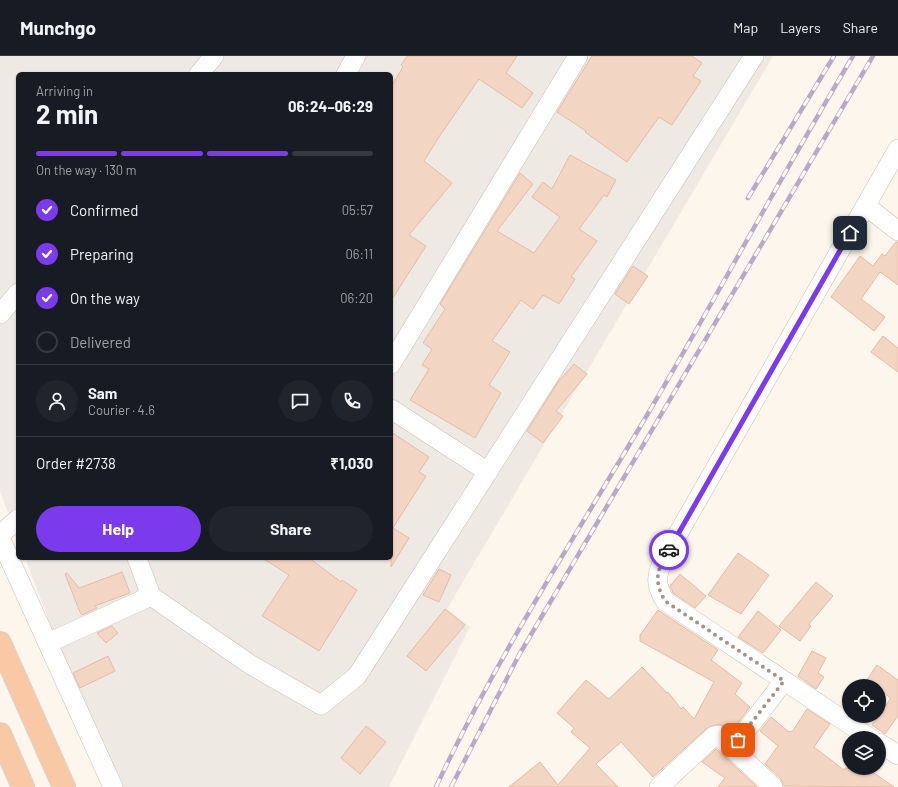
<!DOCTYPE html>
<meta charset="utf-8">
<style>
body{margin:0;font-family:Barlow,sans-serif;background:#20242c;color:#f1f3f6;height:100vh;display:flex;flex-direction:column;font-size:15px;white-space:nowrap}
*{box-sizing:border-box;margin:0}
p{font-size:13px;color:#9ea1a6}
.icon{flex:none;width:22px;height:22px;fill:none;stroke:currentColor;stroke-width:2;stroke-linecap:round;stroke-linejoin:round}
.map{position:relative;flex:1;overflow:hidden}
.side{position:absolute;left:16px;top:16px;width:377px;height:488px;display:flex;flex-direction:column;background:#171b24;border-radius:6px;box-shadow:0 1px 3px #0004}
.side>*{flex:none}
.fabs{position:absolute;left:842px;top:623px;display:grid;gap:8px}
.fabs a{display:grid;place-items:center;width:44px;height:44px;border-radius:50%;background:#171b24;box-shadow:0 1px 3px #0004;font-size:20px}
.pin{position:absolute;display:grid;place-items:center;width:34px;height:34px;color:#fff;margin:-17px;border-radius:8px;box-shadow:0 2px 6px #0006}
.courier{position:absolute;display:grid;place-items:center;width:40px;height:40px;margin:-20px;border:3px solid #7c3aed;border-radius:50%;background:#fff;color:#222;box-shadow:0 1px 5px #0007}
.overview em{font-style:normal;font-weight:700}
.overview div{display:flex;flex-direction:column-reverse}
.overview{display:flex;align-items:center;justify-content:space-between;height:68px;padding:0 20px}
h1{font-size:26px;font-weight:700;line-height:30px}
.bar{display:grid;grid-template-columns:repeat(4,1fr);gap:6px 4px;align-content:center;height:48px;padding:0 20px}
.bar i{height:5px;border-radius:3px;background:#363941}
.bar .active{background:#7c3aed}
.bar p{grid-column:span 4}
.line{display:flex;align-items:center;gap:10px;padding:0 20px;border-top:1px solid #363941}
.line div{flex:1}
.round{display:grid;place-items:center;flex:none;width:42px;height:42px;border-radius:21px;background:#20242c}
ol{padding:0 20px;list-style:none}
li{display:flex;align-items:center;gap:12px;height:44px}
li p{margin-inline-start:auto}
li .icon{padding:4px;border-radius:50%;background:#7c3aed;color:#fff;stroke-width:4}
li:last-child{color:#9ea1a6}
li i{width:22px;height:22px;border:2px solid #363941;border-radius:50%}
.primary-button{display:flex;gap:8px;margin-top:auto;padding:8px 20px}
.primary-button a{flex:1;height:46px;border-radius:24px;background:#7c3aed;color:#fff;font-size:16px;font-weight:700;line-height:46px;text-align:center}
.primary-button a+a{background:#20242c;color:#f1f3f6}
header{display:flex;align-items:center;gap:24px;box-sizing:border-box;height:56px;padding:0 20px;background:#171b24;border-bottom:1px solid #363941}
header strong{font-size:19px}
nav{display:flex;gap:22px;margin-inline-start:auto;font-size:14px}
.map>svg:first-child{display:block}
.industrial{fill:#efe9e4}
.building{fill:#f3d5c3;stroke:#e6bba3}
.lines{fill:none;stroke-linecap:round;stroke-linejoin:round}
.minor-casing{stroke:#d1beb0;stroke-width:20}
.trunk-casing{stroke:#dad1cd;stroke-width:24}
.minor{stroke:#fff;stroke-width:19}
.trunk{stroke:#f9c8a4;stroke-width:22}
.rail-casing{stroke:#b9a8c9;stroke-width:4.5}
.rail{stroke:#fffaf3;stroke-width:3;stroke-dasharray:9;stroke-linecap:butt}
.done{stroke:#a89285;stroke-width:4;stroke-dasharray:0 7.2}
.route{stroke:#7c3aed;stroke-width:5}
</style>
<header>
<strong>Munchgo</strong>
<nav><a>Map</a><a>Layers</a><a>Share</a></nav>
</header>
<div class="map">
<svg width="898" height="731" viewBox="0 0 898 731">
<rect width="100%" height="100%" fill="#fdf6ec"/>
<path class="industrial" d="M0,0H773L447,553L470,571L389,731H112L25,502H391V18H18V483L0,435Z"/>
<path class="building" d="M407,0H517L506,17L533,37L522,52L479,23L439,81L424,105L452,127L409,179L426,190L391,245V31L403,11L401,9Z
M592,0H692L702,7L693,20L701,25L672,69L659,61L627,106L585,76L586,75L557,56Z
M570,99L616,124L607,141L604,139L579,173L597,185L571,221L575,223L559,248L543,239L533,253L521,244L492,285L510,296L489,329L501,337L475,382L410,344L429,313L422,309L432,293L423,287L445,253L440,248L520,117L533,128L497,175L534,197L560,161L532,141L543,126L552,133Z
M896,186H898V229L880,216L861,243L885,261L874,275L831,241L860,200L873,210L882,198L885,200Z
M633,210L648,220L629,248L615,238Z
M883,280L898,292V316L871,296Z
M574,308L587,318L556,355L563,360L543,387L527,375L558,326Z
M391,376L429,401L419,416L426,420L393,472L409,482L391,511Z
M738,497L769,519L741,558L708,539Z
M262,502H309L341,526L342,524L357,534L319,595L262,560L289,519Z
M439,513L451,519L439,546L423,539Z
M122,516L130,537L95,550L97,552L82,559L80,556L65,518L67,517L79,532Z
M680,518L706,540L695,552L673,537L672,534L670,530Z
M816,526L833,540L809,568L811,570L800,585L779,570Z
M445,553L465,569L426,615L407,600Z
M658,554L718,594L711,604L742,627L735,638L750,651L731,676L720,668L707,672L653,721L621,686L596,708L618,731H509L540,706L558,729L590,692L571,676L574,672L557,657L586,624L609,643L642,611L667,637L668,636L681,653L683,651L694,663L714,626L640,585V579Z
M758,555L781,574L763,597L738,581Z
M112,570L118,577L106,587L97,577Z
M812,595L826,602L818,617L824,621L816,633L798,620Z
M108,600L115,615L80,632L73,617Z
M877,609L898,624V660L885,678L872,669L891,642L879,634V630H872L866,625Z
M807,653L830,668L814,691L844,714L845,712H867L894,731L784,730L781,723L765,708L778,690L760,675L771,661L789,676L790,675L792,676Z
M366,670L386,686L360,718L341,702Z
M716,693L725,701L757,731H718L725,722L702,706Z"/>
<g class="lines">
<g class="minor-casing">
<path id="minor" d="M199,18L214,0
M346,18L356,0
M866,150L898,175
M0,258L18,237
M391,308L578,0
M391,353L488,416
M0,479L18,463
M0,482L113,731
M137,502L151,540L251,609L321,649L357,620L754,0
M48,587L151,540
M870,682L665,545C655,528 656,521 663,504L898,93
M879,687L898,699
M732,693L784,625
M659,731L714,680L718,679L773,731"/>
</g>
<g class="trunk-casing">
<path id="trunk" d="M0,587L64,731
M0,678L23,731"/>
</g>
<use href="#minor" class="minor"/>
<use href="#trunk" class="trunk"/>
<g class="rail-casing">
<path id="rail" d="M748,142L834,0
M436,731C498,598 579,475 653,349C721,233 784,115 853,0
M451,731L519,599L873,0"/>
</g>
<use href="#rail" class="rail"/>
</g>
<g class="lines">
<path class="done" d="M669,494C657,513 653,524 665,545L784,625L738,684"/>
<path class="route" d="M669,494L850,177"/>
</g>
</svg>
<div class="fabs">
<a><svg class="icon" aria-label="locate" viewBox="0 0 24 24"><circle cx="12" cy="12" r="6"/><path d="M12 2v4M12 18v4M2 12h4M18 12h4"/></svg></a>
<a><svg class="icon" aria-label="layers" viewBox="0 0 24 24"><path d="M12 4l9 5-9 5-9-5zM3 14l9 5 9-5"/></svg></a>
</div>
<div class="pin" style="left:738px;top:684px;background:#ea580c"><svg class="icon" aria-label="bag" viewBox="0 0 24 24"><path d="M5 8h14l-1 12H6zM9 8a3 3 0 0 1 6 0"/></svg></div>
<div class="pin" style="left:850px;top:177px;background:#1f2937"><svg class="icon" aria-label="home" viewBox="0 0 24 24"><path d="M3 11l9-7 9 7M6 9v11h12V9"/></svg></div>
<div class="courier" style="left:669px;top:494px"><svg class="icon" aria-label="car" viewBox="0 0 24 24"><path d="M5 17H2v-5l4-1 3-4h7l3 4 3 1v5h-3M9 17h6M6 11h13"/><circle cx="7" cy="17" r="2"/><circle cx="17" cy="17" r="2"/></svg></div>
<section class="side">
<div class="overview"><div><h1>2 min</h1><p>Arriving in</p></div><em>06:24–06:29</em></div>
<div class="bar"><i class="active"></i><i class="active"></i><i class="active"></i><i></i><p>On the way · 130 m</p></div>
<ol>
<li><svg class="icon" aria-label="check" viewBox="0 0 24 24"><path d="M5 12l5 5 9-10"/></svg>Confirmed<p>05:57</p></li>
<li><svg class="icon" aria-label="check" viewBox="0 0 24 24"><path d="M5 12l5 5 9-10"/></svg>Preparing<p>06:11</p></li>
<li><svg class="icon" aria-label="check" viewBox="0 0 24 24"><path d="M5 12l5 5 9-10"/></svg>On the way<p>06:20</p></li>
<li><i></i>Delivered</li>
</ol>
<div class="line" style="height:72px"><a class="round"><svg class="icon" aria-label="person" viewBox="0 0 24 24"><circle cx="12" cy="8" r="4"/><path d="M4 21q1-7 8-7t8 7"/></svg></a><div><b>Sam</b><p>Courier · 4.6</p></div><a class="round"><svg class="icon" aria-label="chat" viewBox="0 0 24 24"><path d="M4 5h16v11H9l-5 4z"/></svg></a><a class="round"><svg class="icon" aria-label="phone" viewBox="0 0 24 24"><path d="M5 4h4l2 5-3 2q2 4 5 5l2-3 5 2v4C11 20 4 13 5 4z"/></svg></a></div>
<div class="line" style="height:52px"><div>Order #2738</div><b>₹1,030</b></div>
<div class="primary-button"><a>Help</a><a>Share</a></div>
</section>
</div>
